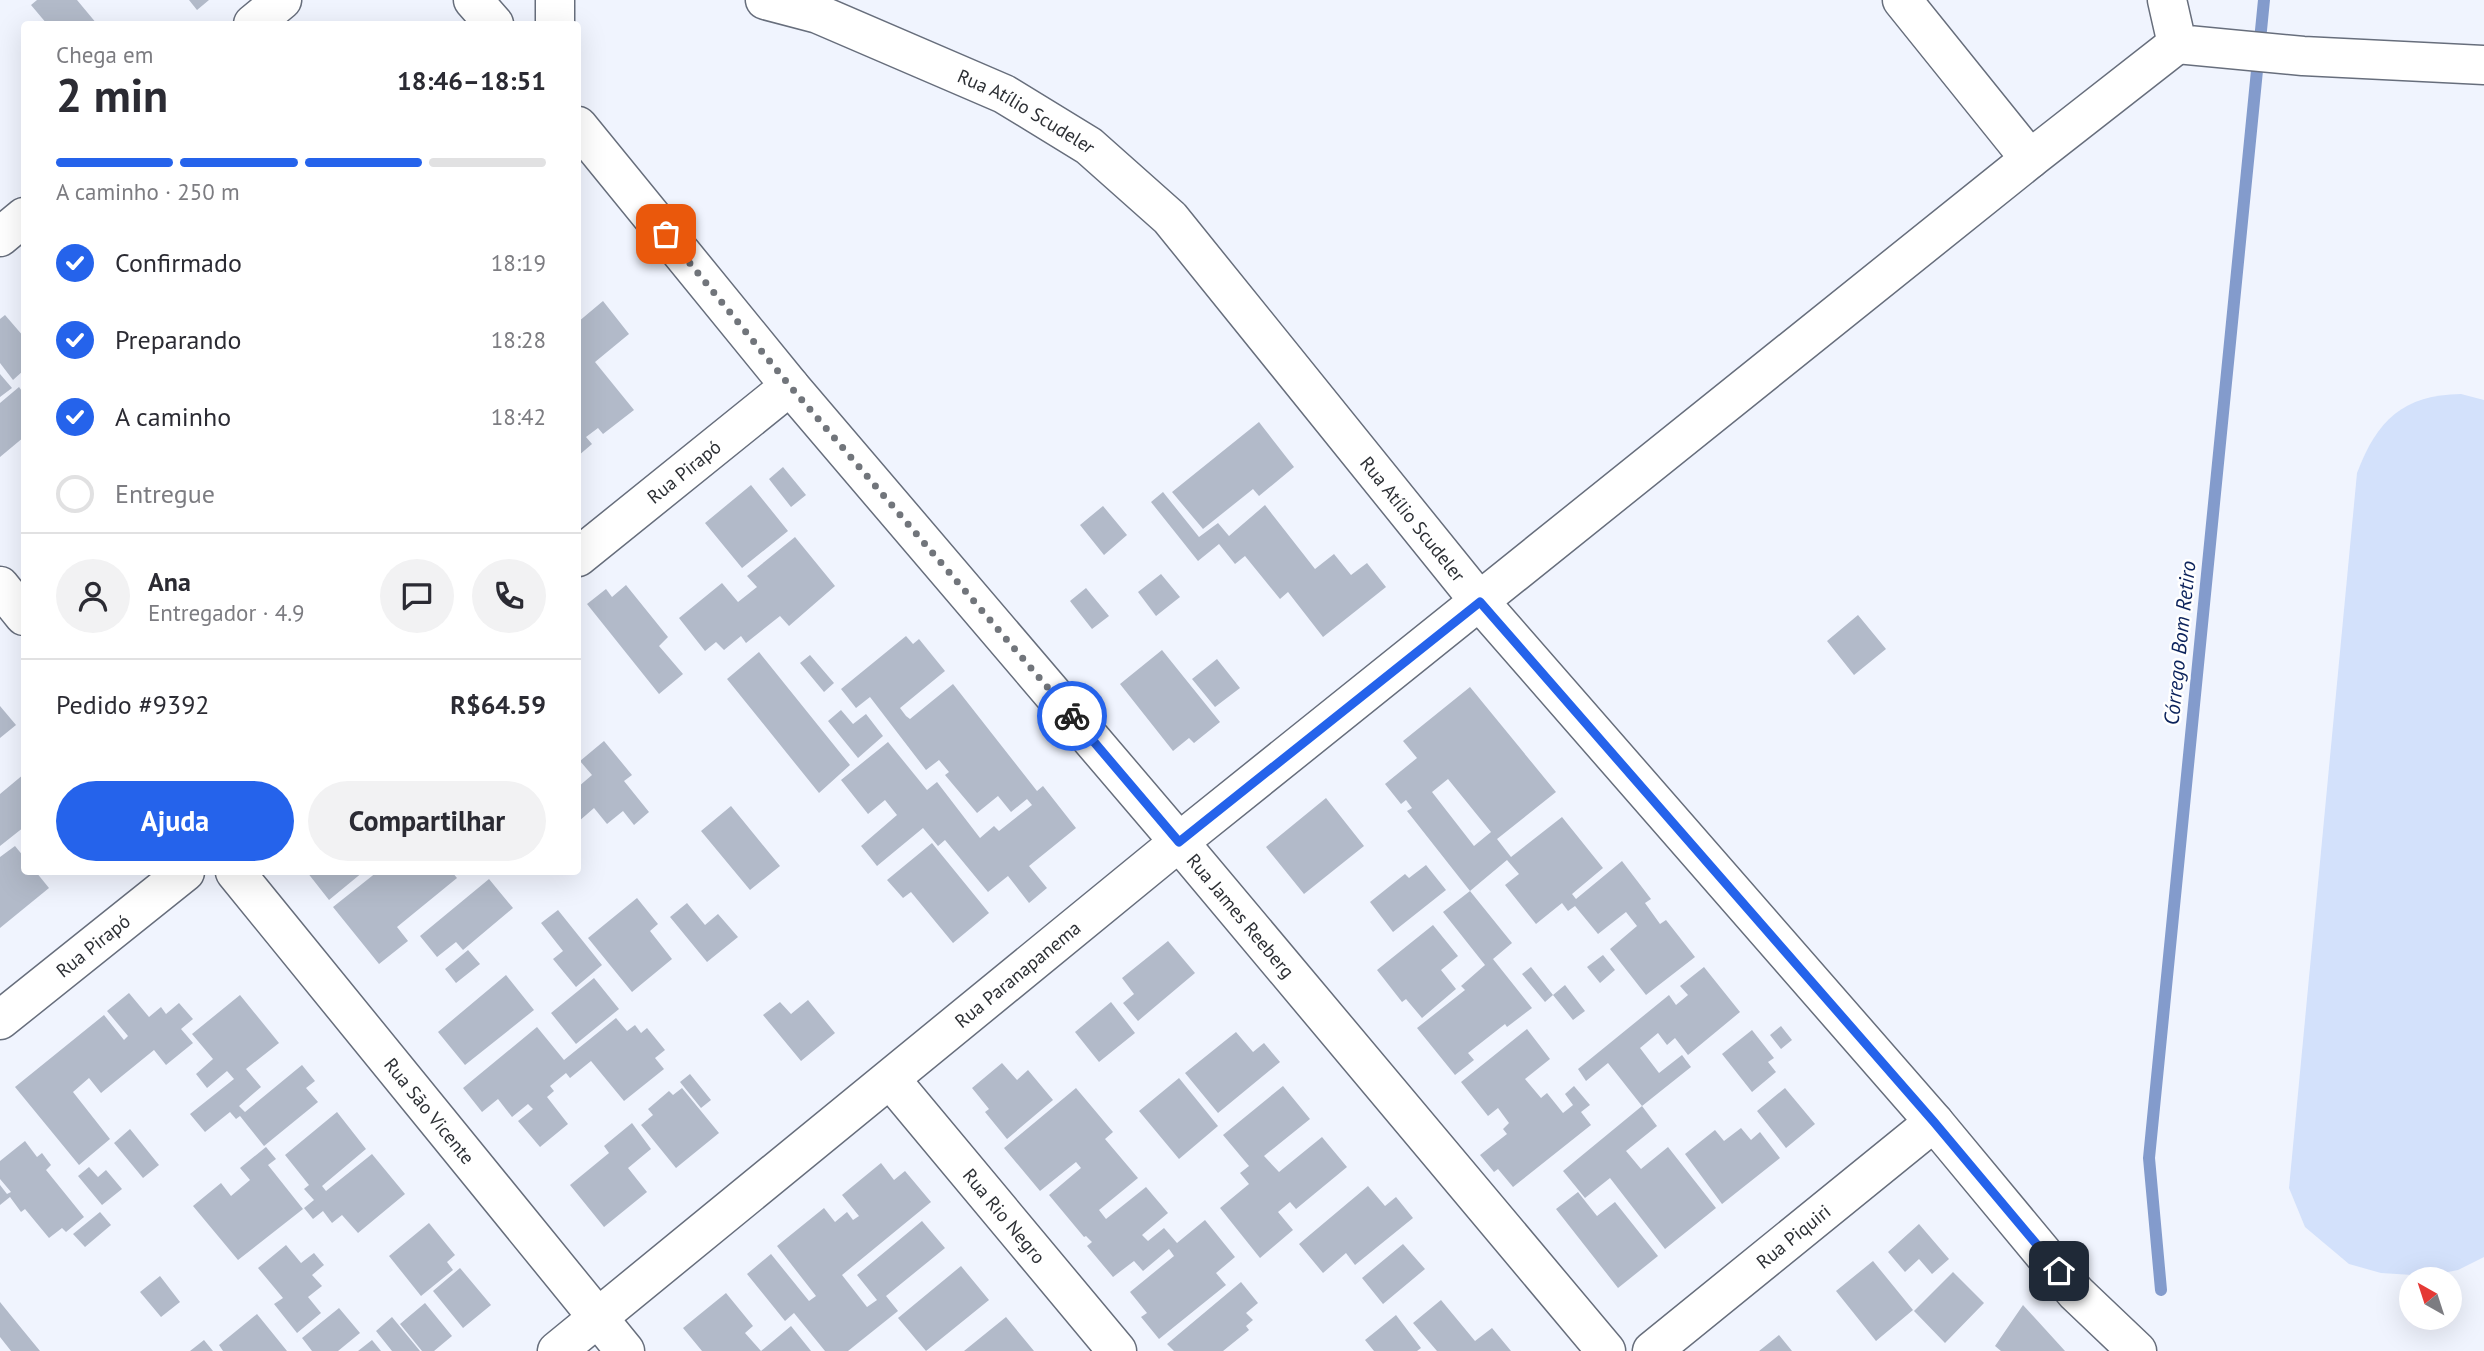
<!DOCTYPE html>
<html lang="pt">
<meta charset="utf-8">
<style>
body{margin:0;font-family:"PT Sans",sans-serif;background:#f2f2f3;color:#2b2b33;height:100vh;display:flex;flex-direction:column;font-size:26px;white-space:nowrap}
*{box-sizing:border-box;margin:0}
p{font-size:23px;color:#7c7c81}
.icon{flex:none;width:38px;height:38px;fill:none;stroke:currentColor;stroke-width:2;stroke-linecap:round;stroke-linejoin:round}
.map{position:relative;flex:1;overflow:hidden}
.panel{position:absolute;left:21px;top:21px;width:560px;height:854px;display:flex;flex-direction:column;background:#fff;border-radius:7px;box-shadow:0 7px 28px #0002}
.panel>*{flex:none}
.needle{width:46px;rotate:321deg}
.fabs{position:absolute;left:2399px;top:1267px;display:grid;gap:14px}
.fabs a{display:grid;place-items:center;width:63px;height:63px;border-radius:50%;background:#fff;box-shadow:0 7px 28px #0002;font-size:35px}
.pin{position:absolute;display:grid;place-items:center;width:60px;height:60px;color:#fff;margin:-30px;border-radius:14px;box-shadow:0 4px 10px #0006}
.courier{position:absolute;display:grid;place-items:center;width:70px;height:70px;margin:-35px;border:5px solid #2563eb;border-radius:50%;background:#fff;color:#222;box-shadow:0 2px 9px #0007}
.head em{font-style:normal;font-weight:700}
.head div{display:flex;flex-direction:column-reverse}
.head{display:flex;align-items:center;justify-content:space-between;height:119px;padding:0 35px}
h1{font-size:46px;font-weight:700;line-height:52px}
.bar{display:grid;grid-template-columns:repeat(4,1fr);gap:10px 7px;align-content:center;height:84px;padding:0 35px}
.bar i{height:9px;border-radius:5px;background:#e1e1e2}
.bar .selected{background:#2563eb}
.bar p{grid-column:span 4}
.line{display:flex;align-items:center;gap:18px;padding:0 35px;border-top:2px solid #e1e1e2}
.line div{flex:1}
.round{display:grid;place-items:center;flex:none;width:74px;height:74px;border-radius:37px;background:#f2f2f3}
ol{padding:0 35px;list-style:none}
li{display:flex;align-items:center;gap:21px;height:77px}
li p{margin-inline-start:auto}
li .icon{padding:7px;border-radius:50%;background:#2563eb;color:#fff;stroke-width:4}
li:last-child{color:#7c7c81}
li i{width:38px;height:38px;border:4px solid #e1e1e2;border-radius:50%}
.cta{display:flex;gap:14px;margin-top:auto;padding:14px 35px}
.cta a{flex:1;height:80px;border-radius:42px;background:#2563eb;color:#fff;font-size:28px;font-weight:700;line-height:80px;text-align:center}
.cta a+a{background:#f2f2f3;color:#2b2b33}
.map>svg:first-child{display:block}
.green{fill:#d3e1fb}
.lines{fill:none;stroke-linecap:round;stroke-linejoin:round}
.stream{stroke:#839bcc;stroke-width:12}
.building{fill:#b2bac9;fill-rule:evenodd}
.minor-casing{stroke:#676e7c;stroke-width:41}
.minor{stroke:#fff;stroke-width:38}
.done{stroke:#71757b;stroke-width:7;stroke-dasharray:0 12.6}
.route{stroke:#2563eb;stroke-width:9}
.labels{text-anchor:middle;stroke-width:5;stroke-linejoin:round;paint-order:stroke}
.street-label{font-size:19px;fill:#2d3035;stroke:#fff}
.water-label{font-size:21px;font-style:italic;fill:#0c235c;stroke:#fff}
</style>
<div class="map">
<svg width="2484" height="1351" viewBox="0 0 2484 1351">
<rect width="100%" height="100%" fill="#f0f4fe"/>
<path class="green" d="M2461,394L2484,400V1257L2458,1270L2428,1276L2381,1273L2349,1264L2305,1227L2289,1188L2357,473C2377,420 2403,395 2461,394Z"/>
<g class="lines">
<path class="stream" d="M2161,1290L2149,1158L2264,0"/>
</g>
<path class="building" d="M37,0H77L97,24H47L31,5Z
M189,0H209L197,10Z
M603,301L629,334L595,362L634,410L603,434L598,428L586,437L592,444L578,456V322Z
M5,315L24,337V370L13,380L0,363V319Z
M0,374L12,388L0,397Z
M19,387L24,394V437L0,457V403Z
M1259,422L1294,467L1259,496L1253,489L1203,529L1172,492Z
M783,467L806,495L791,507L769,479Z
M751,485L788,531L742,568L705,523Z
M1163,492L1199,537L1218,523L1229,536L1265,505L1315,569L1334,554L1351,575L1367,563L1386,587L1323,637L1288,592L1280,599L1245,556L1235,564L1219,544L1198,561L1151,502Z
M1103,506L1127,535L1104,555L1080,525Z
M795,537L835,586L789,626L780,616L746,643L741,636L724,650L716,642L705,651L679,618L722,583L738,602L757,587L747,576Z
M1161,574L1180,597L1156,616L1138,592Z
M626,585L668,637L659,646L683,674L659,694L587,604L606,589L612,597Z
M1086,588L1109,616L1092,629L1070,601Z
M1858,615L1886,649L1854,675L1827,641Z
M906,636L913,644L919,639L945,671L900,708L906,716L910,719L953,684L1037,791L1043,786L1076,828L1029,866L1047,888L1029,903L1008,876L988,892L945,840L938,846L923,828L877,866L861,846L897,815L885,800L868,814L841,780L888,742L927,790L937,782L980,838L994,826L999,831L1032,805L1027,799L1011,812L998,796L977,813L945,775L949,772L939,760L926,770L870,697L856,708L841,689Z
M1162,650L1220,722L1194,743L1189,738L1173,751L1120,684Z
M759,652L850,765L819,793L727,679Z
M810,655L834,683L824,692L800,663Z
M1217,659L1240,688L1215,707L1192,679Z
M1470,687L1556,792L1497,839L1511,857L1562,817L1603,868L1572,894L1576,899L1622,861L1651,899L1645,903L1660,924L1666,920L1695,957L1646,995L1610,949L1637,926L1626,912L1598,934L1575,906L1568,911L1562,903L1536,924L1505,885L1519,874L1507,860L1470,891L1407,811L1412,808L1406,800L1401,804L1385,784L1417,758L1403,741ZM1448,779L1491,832L1474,846L1432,792Z
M0,706L16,725L0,738Z
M841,710L853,724L866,714L883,736L858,758L828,721Z
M604,741L632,775L624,781L649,812L634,825L623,811L607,824L594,808L578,822V787L592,775L580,761Z
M24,774V827L0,846V794Z
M1326,798L1364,846L1304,894L1266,847Z
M731,806L780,866L750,890L701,831Z
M932,843L989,913L953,943L911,892L903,898L887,880Z
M15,846L24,857V872H36L49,888L0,928V857Z
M1426,865L1446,890L1393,932L1370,902L1405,874L1409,878Z
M307,872H363L329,900Z
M377,872H452L457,878L397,927L408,941L379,964L333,907Z
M489,879L513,908L463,950L456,942L437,957L420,936Z
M1470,891L1512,943L1493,959L1532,1008L1507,1027L1505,1024L1468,1053L1474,1060L1455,1075L1417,1028L1465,990L1461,986L1485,965L1443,912Z
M637,898L658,924L650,931L672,959L632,992L588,938Z
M687,903L705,925L718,914L738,937L707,962L670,917Z
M558,910L602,965L576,987L553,959L563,951L541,923Z
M1433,925L1458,956L1441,970L1456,989L1422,1018L1406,999L1402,1002L1377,970Z
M1168,941L1195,973L1138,1021L1123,1003L1134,994L1122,978Z
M468,950L480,964L456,983L445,969Z
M1603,955L1615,970L1600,983L1587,967Z
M1531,967L1553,995L1545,1002L1522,974Z
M1704,967L1740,1012L1688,1055L1675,1038L1667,1045L1658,1033L1640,1048L1659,1073L1682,1055L1691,1067L1642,1106L1608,1063L1586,1081L1578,1069L1669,995L1676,1005L1688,995L1680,986Z
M506,975L534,1010L465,1065L438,1032Z
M594,978L619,1009L576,1044L551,1013Z
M1565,985L1585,1011L1573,1020L1553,995Z
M129,993L149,1017L161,1007L166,1014L179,1003L193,1019L181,1029L193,1043L166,1065L154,1050L101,1093L89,1078L73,1092L110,1139L79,1165L15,1087L104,1015L124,1040L128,1036L107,1011Z
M240,995L279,1043L246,1069L261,1087L239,1106L245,1112L302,1065L315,1081L306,1088L318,1102L264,1146L240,1116L236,1119L230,1112L205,1132L190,1114L234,1079L227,1071L207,1088L196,1074L213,1059L192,1034Z
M808,1000L835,1033L801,1061L763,1015L780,1002L791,1014Z
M1111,1002L1135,1033L1099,1062L1075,1032Z
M616,1018L627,1031L635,1025L641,1033L647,1028L665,1050L655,1058L664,1069L624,1101L591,1061L570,1078L566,1073L550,1086L554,1091L547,1097L568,1124L540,1147L518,1121L533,1109L528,1104L512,1117L498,1099L482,1112L463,1088L537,1027L564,1060Z
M1781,1026L1792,1040L1781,1049L1770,1035Z
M1527,1029L1550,1059L1525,1079L1541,1098L1547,1093L1563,1113L1573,1105L1565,1094L1574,1086L1590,1105L1581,1112L1591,1125L1513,1187L1498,1169L1494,1172L1480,1155L1507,1134L1503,1129L1509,1123L1498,1108L1488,1116L1461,1082Z
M1752,1030L1774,1058L1768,1062L1776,1072L1752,1092L1722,1054Z
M1236,1032L1253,1052L1264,1043L1280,1062L1218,1113L1185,1073Z
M1002,1063L1017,1080L1028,1070L1053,1100L1007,1139L985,1112L989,1109L972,1088Z
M690,1074L711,1100L701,1108L680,1082Z
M1179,1078L1218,1126L1179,1159L1139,1111Z
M1283,1086L1310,1119L1264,1156L1279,1172L1322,1137L1347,1167L1296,1209L1290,1202L1278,1212L1293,1230L1260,1258L1220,1208L1249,1184L1240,1173L1249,1166L1223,1135Z
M682,1088L719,1133L676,1168L641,1125L653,1115L648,1109L669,1091L673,1095Z
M1076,1088L1113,1132L1105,1139L1138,1178L1099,1210L1106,1219L1146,1187L1168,1213L1142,1235L1148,1241L1164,1228L1177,1243L1205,1220L1235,1257L1216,1273L1226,1285L1159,1339L1141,1317L1147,1313L1130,1292L1174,1256L1169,1249L1143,1271L1134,1261L1113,1277L1087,1246L1092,1242L1086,1236L1084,1237L1049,1195L1081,1168L1076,1162L1040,1191L1004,1148Z
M1785,1088L1815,1124L1786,1148L1757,1111Z
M1642,1106L1657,1126L1626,1151L1641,1169L1668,1147L1716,1208L1665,1249L1610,1178L1585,1198L1563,1171Z
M337,1112L366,1149L322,1186L326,1191L372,1154L405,1194L358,1233L342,1215L332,1223L323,1211L313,1219L304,1208L314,1200L304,1189L309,1185L285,1155Z
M632,1123L651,1149L628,1168L647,1192L604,1227L570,1185L609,1153L604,1146Z
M1741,1128L1751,1140L1760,1132L1780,1158L1722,1204L1685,1154L1715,1130L1724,1141Z
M130,1129L159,1165L143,1178L114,1143Z
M25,1141L37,1157L42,1153L51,1165L46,1170L84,1217L66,1232L62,1228L49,1238L25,1209L21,1212L10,1197L0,1205V1185L7,1194L11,1192L0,1179V1161Z
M266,1147L276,1159L268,1165L303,1209L238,1260L193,1206L221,1183L231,1196L250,1180L240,1168Z
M881,1163L894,1180L905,1171L931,1202L842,1275L867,1307L877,1300L857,1275L922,1221L945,1248L886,1296L898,1311L848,1351H825L794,1313L785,1321L747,1274L771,1254L809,1301L816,1296L777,1246L824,1208L835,1222L847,1212L853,1220L859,1216L842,1195Z
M89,1167L98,1177L106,1170L122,1189L102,1205L78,1176Z
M1368,1186L1385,1206L1396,1197L1413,1218L1355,1265L1346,1253L1323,1273L1299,1244Z
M1578,1192L1597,1216L1615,1202L1658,1256L1618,1288L1556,1209Z
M100,1212L111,1225L85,1247L73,1234Z
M429,1223L455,1255L447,1262L453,1270L421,1296L389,1256Z
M1919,1224L1949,1259L1932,1274L1919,1259L1905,1272L1888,1252Z
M1403,1244L1425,1269L1383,1304L1362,1278Z
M286,1245L301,1263L314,1253L324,1265L312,1275L322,1286L308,1297L321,1313L297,1333L274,1304L283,1298L258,1268Z
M1873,1261L1913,1310L1876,1341L1836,1291Z
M961,1266L989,1300L926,1351L898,1318Z
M460,1268L491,1305L463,1328L433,1291Z
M1953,1272L1984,1303L1945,1343L1914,1311Z
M160,1276L180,1302L161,1317L140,1292Z
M1241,1282L1258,1303L1246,1313L1253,1320L1246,1326L1249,1330L1223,1351H1174L1167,1344Z
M726,1293L753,1326L745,1333L761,1351L791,1326L811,1351H702L683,1328Z
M1441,1300L1475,1341L1492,1328L1511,1351H1437L1413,1323Z
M0,1302L17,1323L40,1351H11L0,1337Z
M425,1303L452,1336L434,1351H422L400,1324Z
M2023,1305L2065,1351H2001L1995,1346Z
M339,1308L360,1333L338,1351H312L302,1338Z
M257,1314L287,1351H223L219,1345Z
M1396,1315L1421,1348L1417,1351H1374L1365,1340Z
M392,1317L420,1351H392L376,1331Z
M1006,1317L1034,1351H964Z
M1779,1335L1792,1351H1759Z
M204,1340L213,1351H190Z
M372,1340L381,1351H358Z"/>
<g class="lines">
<g class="minor-casing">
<g id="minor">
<path d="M473,0L494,24"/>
<path id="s1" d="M765,0L818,14L1004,94L1089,146L1170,218L1480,602L1934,1122L2076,1293L2137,1351"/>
<path d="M1902,0L2030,159"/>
<path d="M2167,0L2177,44L2303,56L2484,65"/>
<path d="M253,24L282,0"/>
<path d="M555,24V0"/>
<path id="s2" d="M578,126L790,386L1179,842L1606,1351"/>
<path d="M0,237L24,217"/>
<path id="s3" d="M578,557L790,386"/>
<path d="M0,586L24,616"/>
<path id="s4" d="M235,872L625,1351"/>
<path id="s5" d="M0,1020L185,872"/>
<path id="s6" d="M891,1080L1117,1351"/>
<path id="s7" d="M557,1351L1179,842L2030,159L2177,44"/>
<path id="s8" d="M1652,1351L1934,1122"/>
</g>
</g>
<use href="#minor" class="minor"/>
</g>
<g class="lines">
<path class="done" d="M666,234L790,386L1072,716"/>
<path class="route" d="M1072,716L1179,842L1480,602L1934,1122L2059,1271"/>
</g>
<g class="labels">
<g class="street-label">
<text dy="7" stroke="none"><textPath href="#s1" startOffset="285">Rua Atílio Scudeler</textPath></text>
<text dy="7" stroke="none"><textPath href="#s3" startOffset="136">Rua Pirapó</textPath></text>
<text dy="7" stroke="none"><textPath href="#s1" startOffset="852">Rua Atílio Scudeler</textPath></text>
<text dy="7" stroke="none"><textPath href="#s2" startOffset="1031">Rua James Reeberg</textPath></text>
<text dy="7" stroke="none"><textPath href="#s5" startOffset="119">Rua Pirapó</textPath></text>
<text dy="7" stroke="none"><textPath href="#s7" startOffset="595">Rua Paranapanema</textPath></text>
<text dy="7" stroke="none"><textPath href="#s4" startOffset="308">Rua São Vicente</textPath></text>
<text dy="7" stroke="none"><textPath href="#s6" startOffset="177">Rua Rio Negro</textPath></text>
<text dy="7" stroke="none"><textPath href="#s8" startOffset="182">Rua Piquiri</textPath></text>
</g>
<g class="water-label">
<text transform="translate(2180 643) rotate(-84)" y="7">Córrego Bom Retiro</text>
</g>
</g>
</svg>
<div class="fabs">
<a><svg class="needle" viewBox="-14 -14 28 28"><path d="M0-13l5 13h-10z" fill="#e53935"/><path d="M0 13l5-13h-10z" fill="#7c7c81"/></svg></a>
</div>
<div class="pin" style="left:666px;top:234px;background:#ea580c"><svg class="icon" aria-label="bag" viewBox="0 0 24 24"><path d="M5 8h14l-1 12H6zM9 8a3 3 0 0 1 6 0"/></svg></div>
<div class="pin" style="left:2059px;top:1271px;background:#1f2937"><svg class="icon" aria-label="home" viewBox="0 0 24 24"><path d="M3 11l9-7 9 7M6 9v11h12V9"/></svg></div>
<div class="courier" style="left:1072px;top:716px"><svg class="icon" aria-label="bike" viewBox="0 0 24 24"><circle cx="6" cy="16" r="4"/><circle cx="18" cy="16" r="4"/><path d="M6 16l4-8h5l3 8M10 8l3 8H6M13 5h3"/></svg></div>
<section class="panel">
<div class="head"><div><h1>2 min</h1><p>Chega em</p></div><em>18:46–18:51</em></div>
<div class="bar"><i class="selected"></i><i class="selected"></i><i class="selected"></i><i></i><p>A caminho · 250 m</p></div>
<ol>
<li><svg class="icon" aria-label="check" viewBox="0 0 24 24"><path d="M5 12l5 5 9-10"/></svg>Confirmado<p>18:19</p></li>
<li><svg class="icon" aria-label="check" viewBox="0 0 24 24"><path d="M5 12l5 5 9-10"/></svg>Preparando<p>18:28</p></li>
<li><svg class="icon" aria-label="check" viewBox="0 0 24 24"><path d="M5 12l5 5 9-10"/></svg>A caminho<p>18:42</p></li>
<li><i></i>Entregue</li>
</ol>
<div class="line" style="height:126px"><a class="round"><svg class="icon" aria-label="person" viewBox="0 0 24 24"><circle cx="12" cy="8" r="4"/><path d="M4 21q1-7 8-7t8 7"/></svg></a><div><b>Ana</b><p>Entregador · 4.9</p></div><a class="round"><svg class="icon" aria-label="chat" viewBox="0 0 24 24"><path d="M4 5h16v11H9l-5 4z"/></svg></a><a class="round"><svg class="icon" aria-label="phone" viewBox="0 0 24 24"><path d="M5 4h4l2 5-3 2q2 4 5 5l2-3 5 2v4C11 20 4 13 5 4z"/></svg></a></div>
<div class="line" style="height:91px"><div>Pedido #9392</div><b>R$64.59</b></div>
<div class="cta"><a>Ajuda</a><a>Compartilhar</a></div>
</section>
</div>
